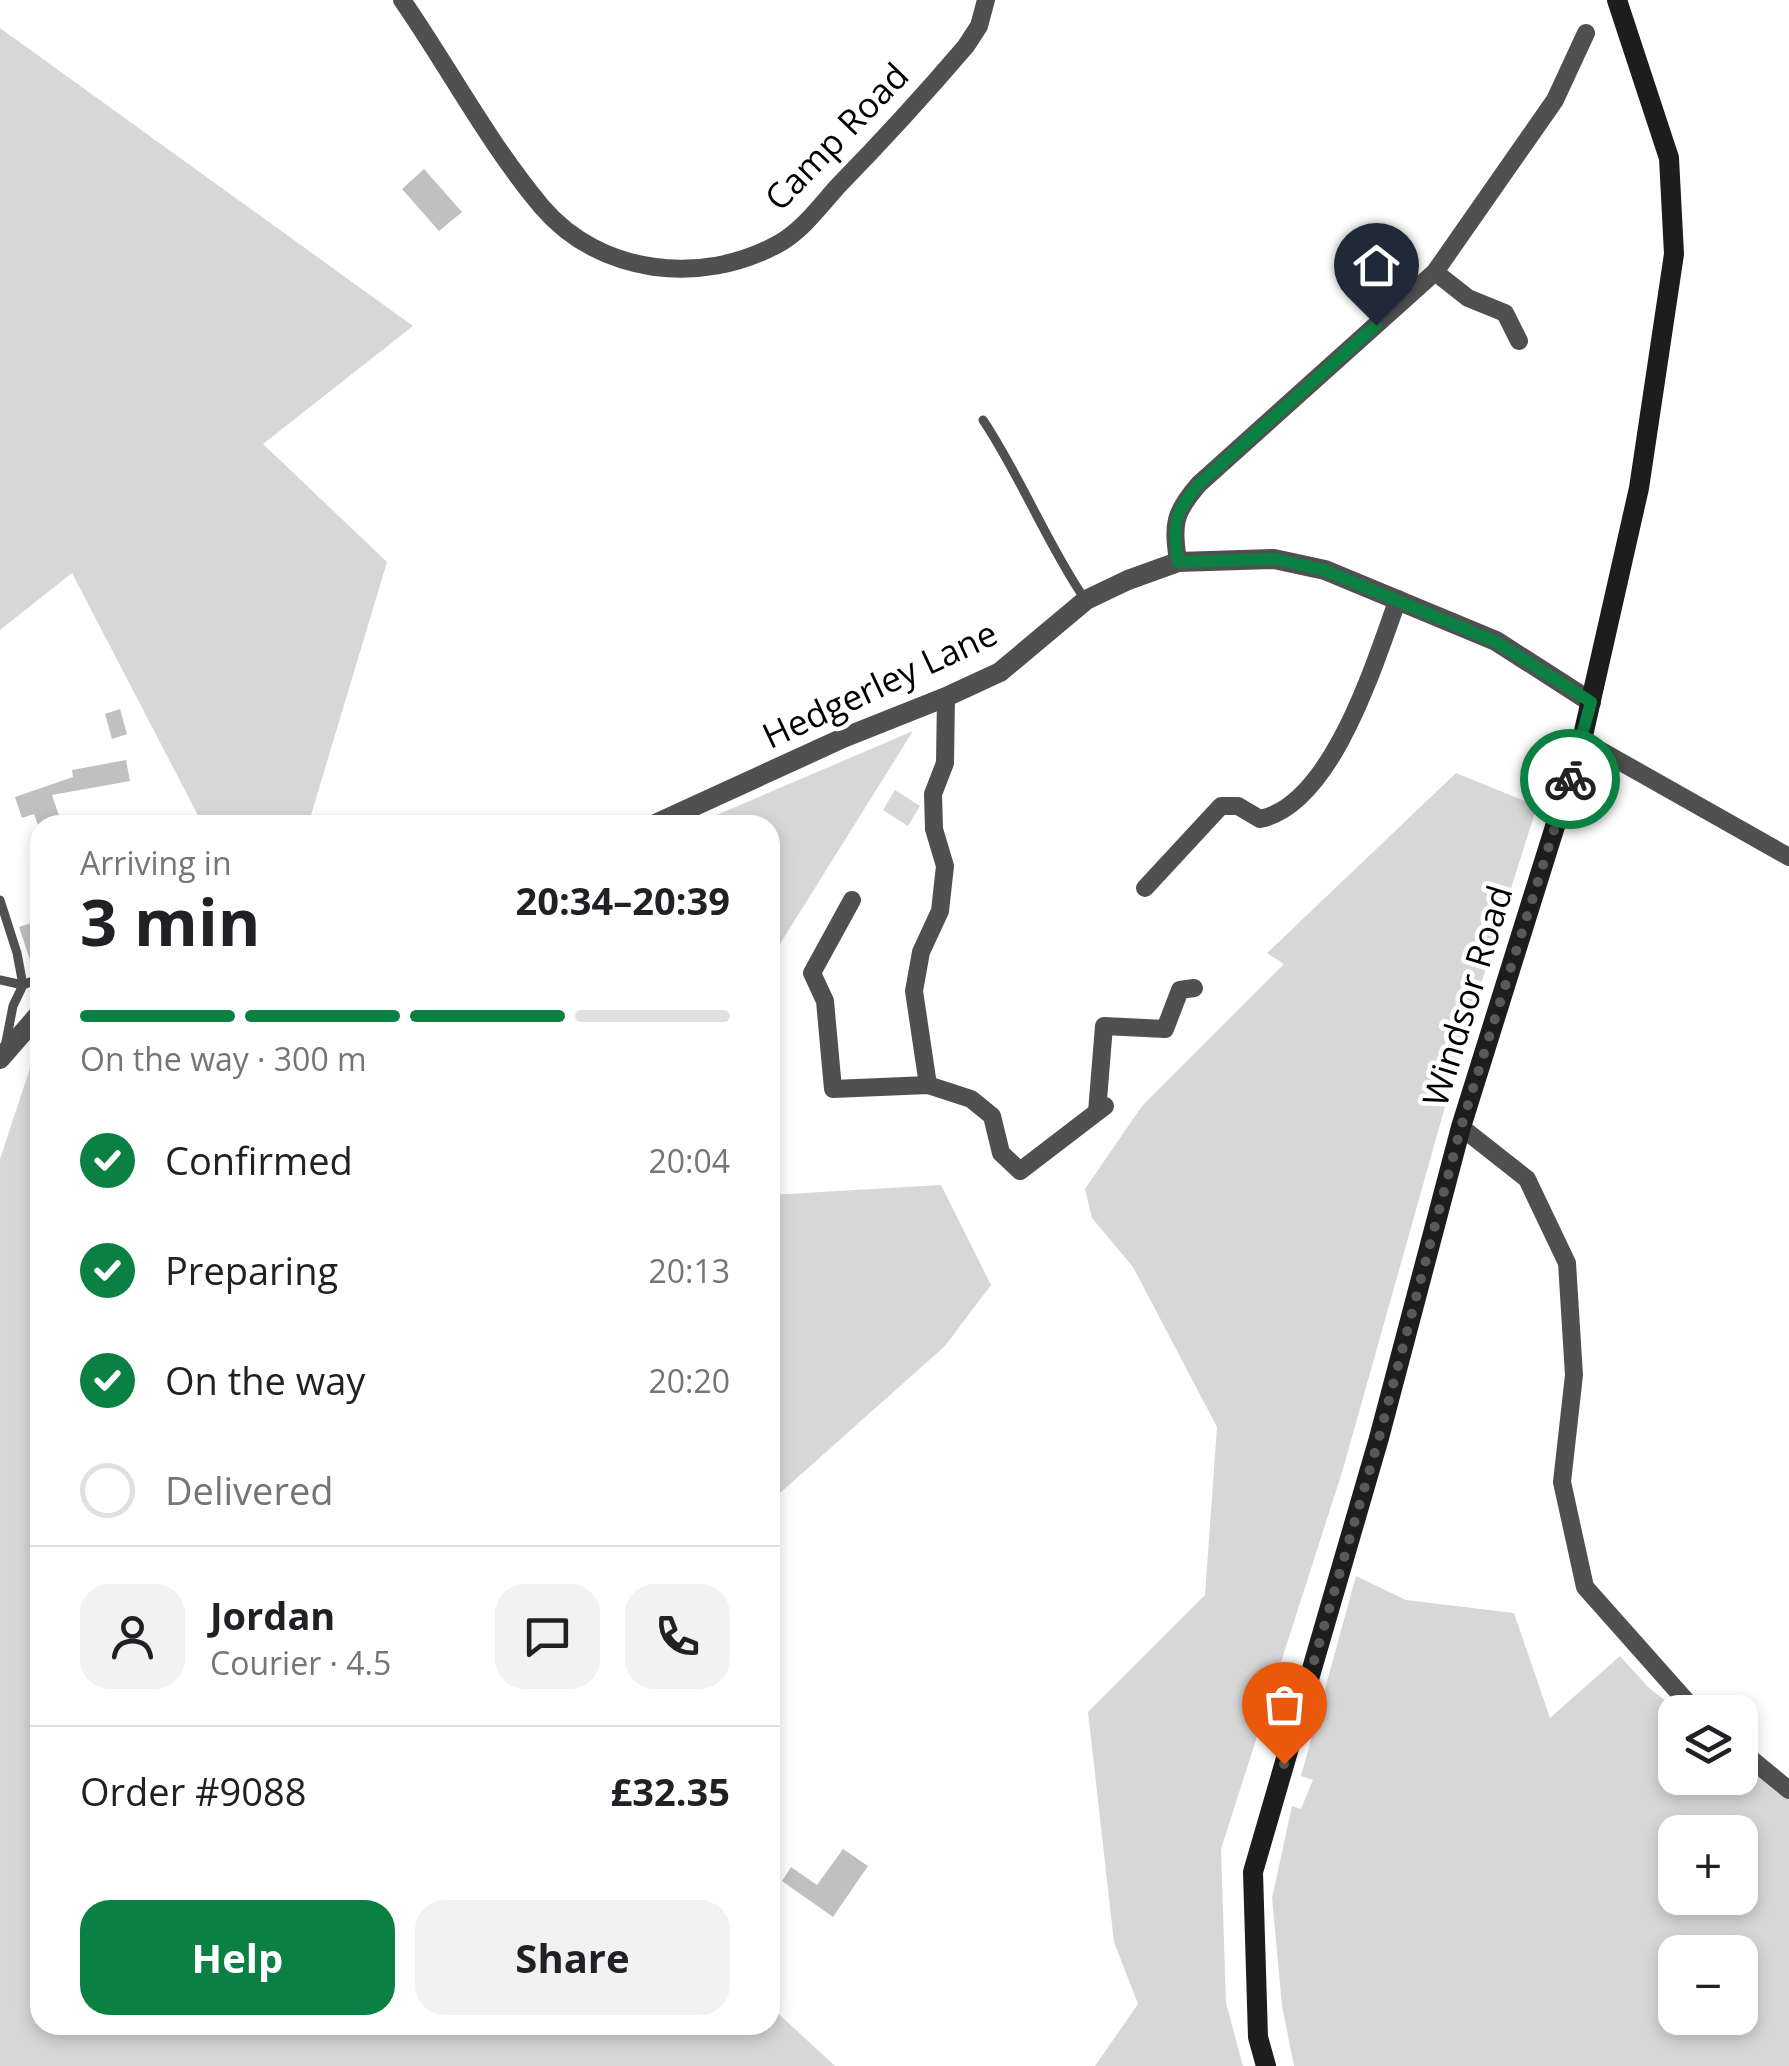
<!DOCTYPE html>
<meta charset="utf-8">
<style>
body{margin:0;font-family:"Open Sans",sans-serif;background:#f2f2f2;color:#202124;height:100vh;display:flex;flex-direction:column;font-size:38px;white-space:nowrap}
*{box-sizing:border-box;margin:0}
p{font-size:32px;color:#757577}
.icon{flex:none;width:55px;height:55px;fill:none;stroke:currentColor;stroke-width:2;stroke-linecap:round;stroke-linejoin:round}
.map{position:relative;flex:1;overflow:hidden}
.drawer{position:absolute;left:30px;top:815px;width:750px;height:1220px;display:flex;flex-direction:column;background:#fff;border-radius:30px;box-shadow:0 5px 15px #0003}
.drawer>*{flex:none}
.tools{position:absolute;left:1658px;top:1695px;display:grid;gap:20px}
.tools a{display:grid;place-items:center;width:100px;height:100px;border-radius:20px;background:#fff;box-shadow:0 5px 15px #0003;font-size:50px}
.pin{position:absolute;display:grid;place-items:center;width:85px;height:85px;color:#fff;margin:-102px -42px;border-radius:50% 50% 50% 0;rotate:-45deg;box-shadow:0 0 10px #0007}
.pin .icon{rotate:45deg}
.courier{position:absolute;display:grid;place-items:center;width:100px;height:100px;margin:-50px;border:8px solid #0b8043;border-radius:50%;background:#fff;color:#222;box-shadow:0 2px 12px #0007}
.head em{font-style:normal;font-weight:700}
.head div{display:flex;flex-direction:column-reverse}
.head{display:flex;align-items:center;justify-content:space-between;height:170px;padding:0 50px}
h1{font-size:65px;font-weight:700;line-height:75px}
.bar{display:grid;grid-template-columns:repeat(4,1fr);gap:15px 10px;align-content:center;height:120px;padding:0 50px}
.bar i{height:12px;border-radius:8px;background:#e0e0e0}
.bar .on{background:#0b8043}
.bar p{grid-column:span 4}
.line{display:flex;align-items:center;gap:25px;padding:0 50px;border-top:2px solid #e0e0e0}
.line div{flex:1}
.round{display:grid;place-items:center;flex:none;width:105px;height:105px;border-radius:30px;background:#f2f2f2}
ol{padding:0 50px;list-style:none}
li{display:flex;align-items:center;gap:30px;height:110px}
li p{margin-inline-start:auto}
li .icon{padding:10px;border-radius:50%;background:#0b8043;color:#fff;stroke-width:4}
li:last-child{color:#757577}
li i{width:55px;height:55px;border:5px solid #e0e0e0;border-radius:50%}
.button{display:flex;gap:20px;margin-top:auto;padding:20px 50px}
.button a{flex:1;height:115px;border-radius:30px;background:#0b8043;color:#fff;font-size:40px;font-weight:700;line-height:115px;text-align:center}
.button a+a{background:#f2f2f2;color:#202124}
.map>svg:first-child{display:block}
.green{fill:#d7d7d7;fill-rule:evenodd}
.building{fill:#c0c0c0}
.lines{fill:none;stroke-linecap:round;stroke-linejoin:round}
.service{stroke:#505050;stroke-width:9}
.minor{stroke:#505050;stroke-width:18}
.tertiary{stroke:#505050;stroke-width:20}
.secondary{stroke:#1d1d1d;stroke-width:20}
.done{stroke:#595959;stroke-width:10;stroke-dasharray:0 18}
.route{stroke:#0b8043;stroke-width:12}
.labels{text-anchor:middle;stroke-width:9;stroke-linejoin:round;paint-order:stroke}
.street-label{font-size:35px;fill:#000;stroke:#fff}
</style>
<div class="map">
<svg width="1789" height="2066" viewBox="0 0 1789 2066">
<rect width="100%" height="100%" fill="#fff"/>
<path class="green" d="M0,28L413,326L263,444L387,562L308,825H203L72,573L0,630Z
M913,731L770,960V825H693Z
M1456,773L1537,806L1468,1025L1343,1469L1221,1849L1226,2003L1243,2066H1095L1138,2004L1114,1942L1088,1712L1205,1595L1217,1427L1133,1267L1092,1218L1085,1189L1142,1106L1284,964L1267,953Z
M895,790L920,806L908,826L883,810Z
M40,1057V2025H770V2006L835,2066H0V1159L31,1065Z
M941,1185L991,1285L945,1346L770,1502V1195Z
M1356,1576L1406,1600L1514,1613L1550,1718L1620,1656L1648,1687L1680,1712H1675V1778H1740V1760L1789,1799V2066H1294L1282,2006L1272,1898L1292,1806L1301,1809L1313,1780L1301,1776ZM1675,1832H1740V1898H1675ZM1675,1952H1740V2018H1675Z"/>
<path class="building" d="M424,169L462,212L439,231L402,189Z
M120,709L127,734L112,739L105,714Z
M126,760L130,781L52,795L62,825H38L34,814L22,818L15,797L73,777L72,770Z
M40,920V970L34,972L19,927Z
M843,1849L868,1866L833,1917L782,1881L791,1867L817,1885Z"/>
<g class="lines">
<path class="service" d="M983,420C1021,477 1046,542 1084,598
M0,900L17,953L23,985L0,980
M5,1047L13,1006L23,985L40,978"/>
<path class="minor" d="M402,0C449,68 489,144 542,207C600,275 702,286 778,244C802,231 820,206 838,186C882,141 925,94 966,46L979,26L986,0
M1435,272L1468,298L1505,313L1519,341
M1178,562C1173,524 1173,514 1199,484L1435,272L1555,100L1586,33
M1582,740L1789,857
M1145,888L1221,806H1238L1260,819C1333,804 1375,661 1398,599
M852,900L812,973L825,1001L833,1089L928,1085L971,1099L992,1116L1001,1153L1020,1171L1105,1106
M928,1085L914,991L921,952L940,911L945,866L934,829L933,794L945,763L946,697
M1097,1112L1104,1026L1165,1029L1180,990L1194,988
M1461,1127L1527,1179L1567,1263L1574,1375L1562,1482L1585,1587L1696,1712
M1740,1750L1789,1790"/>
<path class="tertiary" d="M653,825L843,738L946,697L1000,672L1086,600L1128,580L1178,562L1274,559L1325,570L1496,641L1591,702
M0,1059L40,1013"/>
<path class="secondary" d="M1266,2066L1258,2037L1253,1872L1379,1438L1461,1127L1582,740L1639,488L1674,254L1669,158L1617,0"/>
</g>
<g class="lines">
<path class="done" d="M1284,1764L1379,1438L1461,1127L1570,779"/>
<path class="route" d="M1376,325L1199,484C1173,514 1173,523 1178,562L1274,559L1324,570L1496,642L1591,702L1570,779"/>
</g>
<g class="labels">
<g class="street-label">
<text transform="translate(837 137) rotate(-46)" y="12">Camp Road</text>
<text transform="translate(880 685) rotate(-25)" y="12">Hedgerley Lane</text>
<text transform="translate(1468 996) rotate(-73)" y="12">Windsor Road</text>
</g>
</g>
</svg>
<div class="tools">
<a><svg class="icon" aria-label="layers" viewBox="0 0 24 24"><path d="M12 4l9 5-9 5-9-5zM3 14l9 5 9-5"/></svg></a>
<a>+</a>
<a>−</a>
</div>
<div class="pin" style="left:1284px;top:1764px;background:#ea580c"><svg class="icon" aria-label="bag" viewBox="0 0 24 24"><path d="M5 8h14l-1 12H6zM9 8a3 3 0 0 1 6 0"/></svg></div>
<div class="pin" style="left:1376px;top:325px;background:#1f2937"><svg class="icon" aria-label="home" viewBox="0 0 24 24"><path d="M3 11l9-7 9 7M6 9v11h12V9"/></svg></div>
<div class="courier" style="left:1570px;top:779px"><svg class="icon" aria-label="bike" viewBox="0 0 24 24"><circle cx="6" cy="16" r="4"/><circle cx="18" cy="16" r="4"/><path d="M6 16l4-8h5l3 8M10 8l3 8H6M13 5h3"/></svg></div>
<section class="drawer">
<div class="head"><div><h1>3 min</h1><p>Arriving in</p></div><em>20:34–20:39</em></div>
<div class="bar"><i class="on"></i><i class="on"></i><i class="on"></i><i></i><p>On the way · 300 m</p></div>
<ol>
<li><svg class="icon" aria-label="check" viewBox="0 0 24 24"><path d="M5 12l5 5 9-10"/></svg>Confirmed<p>20:04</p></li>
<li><svg class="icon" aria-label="check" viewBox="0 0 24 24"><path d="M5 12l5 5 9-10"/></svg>Preparing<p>20:13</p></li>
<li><svg class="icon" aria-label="check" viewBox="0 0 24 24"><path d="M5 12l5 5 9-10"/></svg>On the way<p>20:20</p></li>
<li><i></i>Delivered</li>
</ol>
<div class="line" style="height:180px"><a class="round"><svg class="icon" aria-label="person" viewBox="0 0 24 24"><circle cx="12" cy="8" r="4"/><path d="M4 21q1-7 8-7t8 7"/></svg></a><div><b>Jordan</b><p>Courier · 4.5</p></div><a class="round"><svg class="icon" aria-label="chat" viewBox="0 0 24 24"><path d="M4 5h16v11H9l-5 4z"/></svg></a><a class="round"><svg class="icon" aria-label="phone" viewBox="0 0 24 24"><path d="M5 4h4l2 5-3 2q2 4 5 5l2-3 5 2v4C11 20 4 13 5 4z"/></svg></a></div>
<div class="line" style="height:130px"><div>Order #9088</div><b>£32.35</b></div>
<div class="button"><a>Help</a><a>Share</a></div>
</section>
</div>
